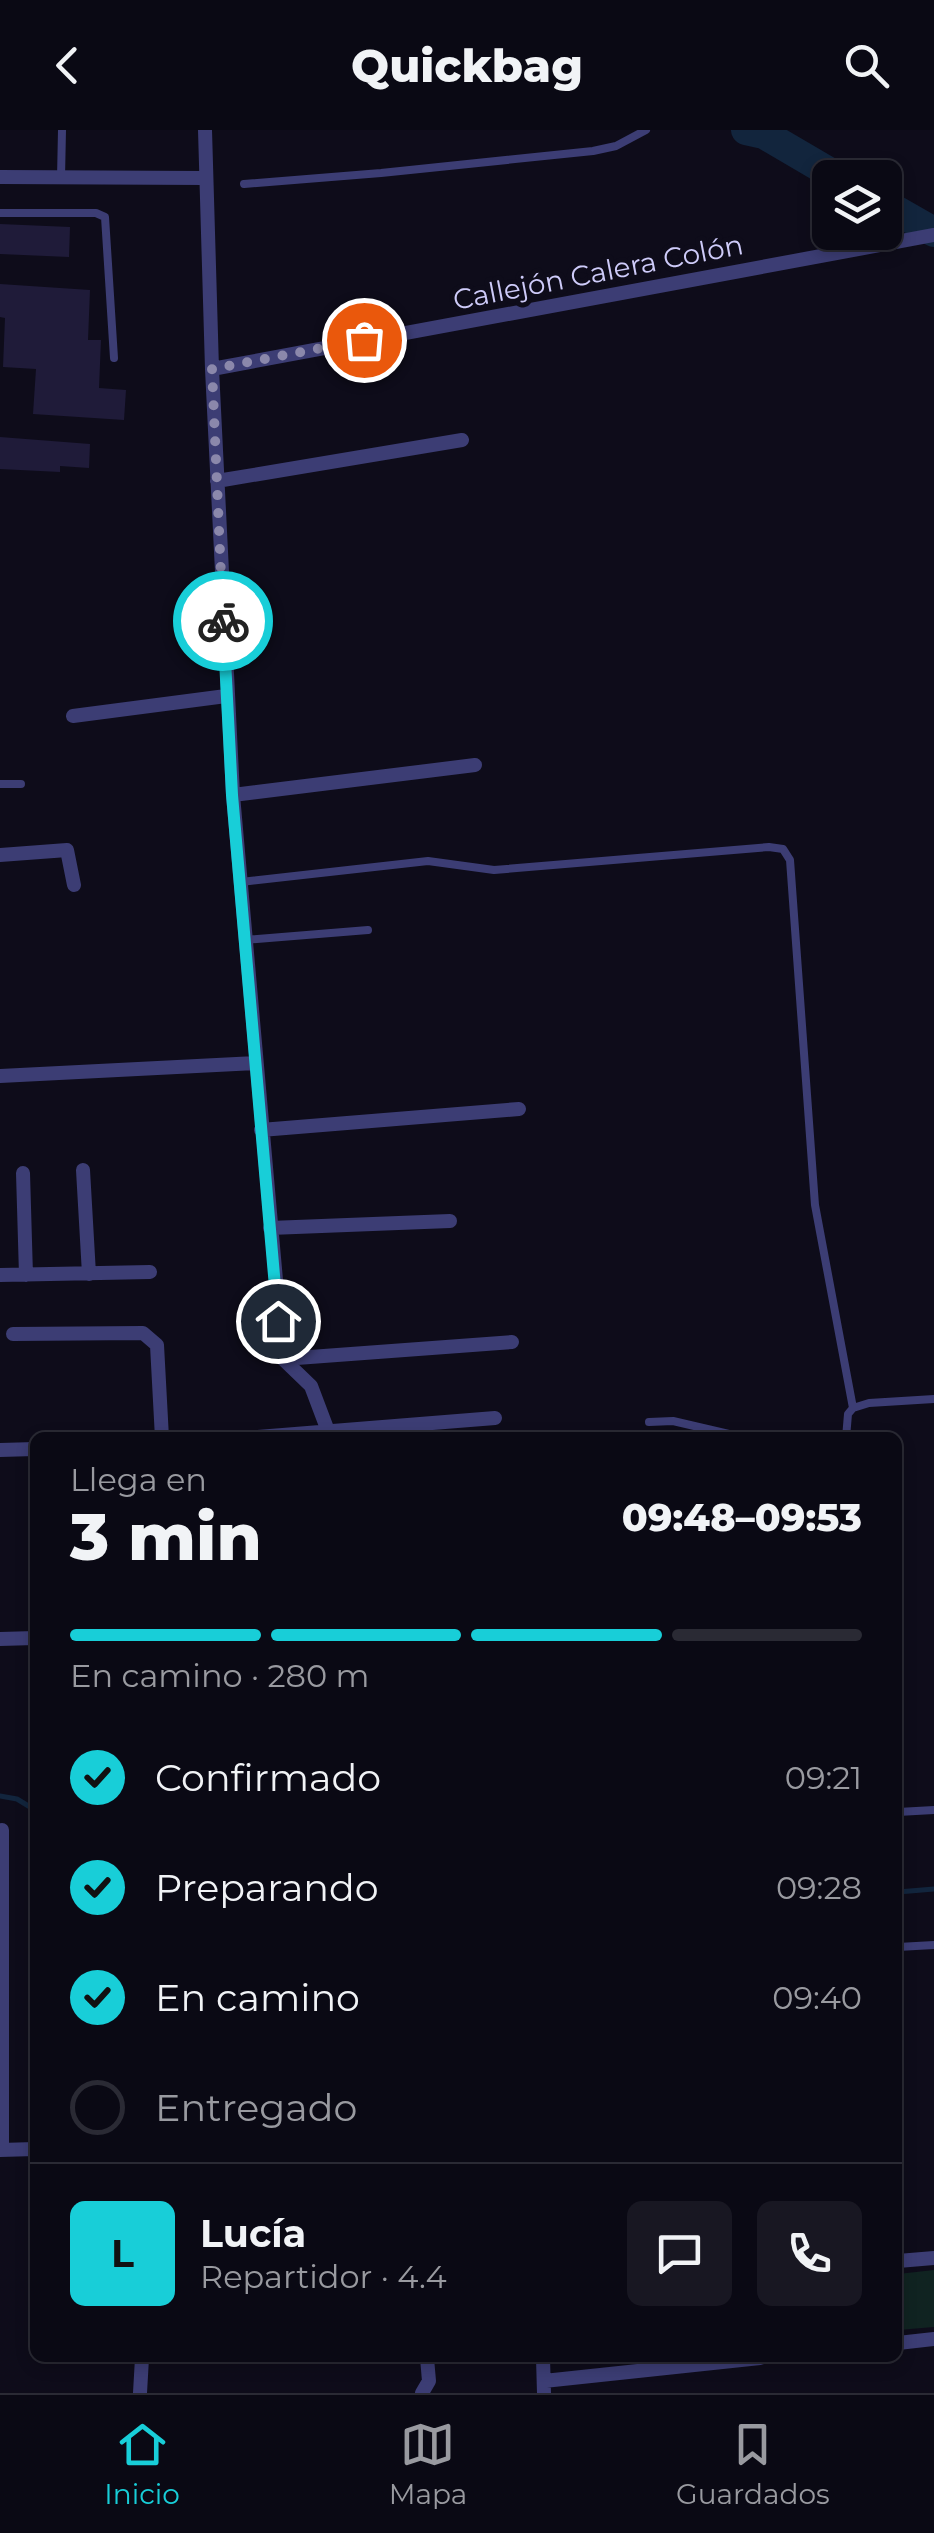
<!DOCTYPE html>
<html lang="es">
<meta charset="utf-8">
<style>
body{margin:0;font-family:Montserrat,sans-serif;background:#181722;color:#f1f3f6;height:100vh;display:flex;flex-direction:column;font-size:38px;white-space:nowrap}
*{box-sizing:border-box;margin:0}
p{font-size:32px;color:#999aa0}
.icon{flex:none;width:55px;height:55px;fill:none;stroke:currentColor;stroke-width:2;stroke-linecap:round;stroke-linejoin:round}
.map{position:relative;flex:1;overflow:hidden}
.drawer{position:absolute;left:30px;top:1302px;width:872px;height:930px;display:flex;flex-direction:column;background:#0a0914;border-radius:15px;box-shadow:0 5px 15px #0003,0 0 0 2px #2a2a34}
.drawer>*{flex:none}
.fabs{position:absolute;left:812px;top:30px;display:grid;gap:20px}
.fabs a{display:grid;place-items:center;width:90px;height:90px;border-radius:15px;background:#0a0914;box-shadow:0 5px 15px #0003,0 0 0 2px #2a2a34;font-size:50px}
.pin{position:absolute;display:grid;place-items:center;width:85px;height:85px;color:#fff;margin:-42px;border:5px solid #fff;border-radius:50%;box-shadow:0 2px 10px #0007}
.courier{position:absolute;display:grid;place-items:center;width:100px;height:100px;margin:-50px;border:8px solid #18ced8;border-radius:50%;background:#fff;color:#222;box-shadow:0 2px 12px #0007}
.headline em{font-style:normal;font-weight:800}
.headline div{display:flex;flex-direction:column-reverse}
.headline{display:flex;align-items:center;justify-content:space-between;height:170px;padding:0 40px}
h1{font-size:65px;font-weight:800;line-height:75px}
.bar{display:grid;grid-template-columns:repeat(4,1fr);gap:15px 10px;align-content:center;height:120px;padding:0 40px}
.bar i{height:12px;border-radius:8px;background:#2a2a34}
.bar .selected{background:#18ced8}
.bar p{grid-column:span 4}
.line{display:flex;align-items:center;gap:25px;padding:0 40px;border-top:2px solid #2a2a34}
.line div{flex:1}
.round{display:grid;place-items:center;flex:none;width:105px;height:105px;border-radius:15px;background:#181722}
ol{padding:0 40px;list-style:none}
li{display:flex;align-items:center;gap:30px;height:110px}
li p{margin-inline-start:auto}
li .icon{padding:10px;border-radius:50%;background:#18ced8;color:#111;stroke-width:4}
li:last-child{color:#999aa0}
li i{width:55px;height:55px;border:5px solid #2a2a34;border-radius:50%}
header{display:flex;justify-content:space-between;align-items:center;height:130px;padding:0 40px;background:#0a0914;font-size:45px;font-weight:800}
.dock{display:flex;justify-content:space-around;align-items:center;height:140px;border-top:2px solid #2a2a34;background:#0a0914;font-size:28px;color:#999aa0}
.dock a{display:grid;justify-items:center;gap:5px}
.dock .selected{color:#18ced8}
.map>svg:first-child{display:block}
.green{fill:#102321}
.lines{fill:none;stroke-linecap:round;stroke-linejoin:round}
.stream{stroke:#12253d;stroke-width:5}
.river{stroke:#12253d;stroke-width:30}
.building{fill:#1f1b39}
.lane{stroke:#3c3d74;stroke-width:8}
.street{stroke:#3c3d74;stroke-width:14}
.done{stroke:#8b88ab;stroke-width:10;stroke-dasharray:0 18}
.route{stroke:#18ced8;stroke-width:12}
.labels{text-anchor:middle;stroke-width:10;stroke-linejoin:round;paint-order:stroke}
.street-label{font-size:28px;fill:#cecbf9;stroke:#0e0c1a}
</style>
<header><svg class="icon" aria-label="back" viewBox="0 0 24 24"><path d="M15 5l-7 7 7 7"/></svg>Quickbag<svg class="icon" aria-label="search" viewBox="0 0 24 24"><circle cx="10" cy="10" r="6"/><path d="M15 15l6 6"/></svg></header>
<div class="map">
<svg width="934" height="2263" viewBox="0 0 934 2263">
<rect width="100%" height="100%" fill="#0e0c1a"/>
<path class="green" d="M934,2140V2197L898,2200V2144Z"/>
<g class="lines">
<path class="stream" d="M0,1666L17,1669L35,1680
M898,1762L934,1759"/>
<path class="river" d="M746,0L764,4L839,48
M885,74L934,102"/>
</g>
<path class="building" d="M0,94L70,97L69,127L0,124Z
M0,154L90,160L88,210H101L99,258L126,260L124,290L33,284L36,239L3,237L5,188L0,187Z
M0,307L90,314L89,338L60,336V342L0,339Z"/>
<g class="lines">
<path class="lane" d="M61,48L62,0
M244,54L381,43L593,21L616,16L646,0
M0,83H96L105,87L114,228
M0,654H21
M241,752L428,731L494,740L769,717L783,719L790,730L815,1075L853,1278
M245,810L368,800
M649,1292L673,1291L746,1308
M846,1308L848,1284L853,1278L869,1273L934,1269
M898,1682L934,1680
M898,1817L934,1815"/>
<path class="street" d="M205,0L212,239L233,665L283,1229
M0,47L205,48
M212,239L934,105
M217,351L462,310
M73,586L226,566
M233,665L475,635
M0,725L67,720L74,755
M0,946L256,933
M261,1000L519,979
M83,1040L89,1144
M23,1043L26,1145
M270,1098L450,1091
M0,1145L150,1142
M13,1204L143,1203L157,1215L162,1308
M283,1229L512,1212
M283,1229L311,1256L328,1301
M245,1308L495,1288
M0,1320L35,1319
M0,1509L35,1508
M0,2020L35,2019
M2,2020V1700
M898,2131L934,2128
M898,2213L934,2209
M543,2228L544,2263
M544,2251L760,2228
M140,2263L142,2228
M422,2263L429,2251L427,2228"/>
</g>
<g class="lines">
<path class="done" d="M223,491L212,239L364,210"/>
<path class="route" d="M223,491L232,665L278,1191"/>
</g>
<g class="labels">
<g class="street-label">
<text transform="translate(598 142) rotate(-11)" y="10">Callejón Calera Colón</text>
</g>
</g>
</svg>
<div class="fabs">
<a><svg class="icon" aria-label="layers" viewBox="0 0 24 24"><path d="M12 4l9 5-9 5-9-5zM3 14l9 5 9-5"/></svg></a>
</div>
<div class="pin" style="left:364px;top:210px;background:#ea580c"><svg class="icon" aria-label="bag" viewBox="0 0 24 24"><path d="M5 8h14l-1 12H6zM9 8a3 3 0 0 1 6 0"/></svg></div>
<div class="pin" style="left:278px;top:1191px;background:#1f2937"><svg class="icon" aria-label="home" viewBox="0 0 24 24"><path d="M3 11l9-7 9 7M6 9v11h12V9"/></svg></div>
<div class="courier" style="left:223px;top:491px"><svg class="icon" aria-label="bike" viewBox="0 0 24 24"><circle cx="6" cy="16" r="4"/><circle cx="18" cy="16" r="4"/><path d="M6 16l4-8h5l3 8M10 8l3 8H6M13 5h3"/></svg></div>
<section class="drawer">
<div class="headline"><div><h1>3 min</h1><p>Llega en</p></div><em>09:48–09:53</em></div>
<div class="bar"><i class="selected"></i><i class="selected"></i><i class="selected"></i><i></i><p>En camino · 280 m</p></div>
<ol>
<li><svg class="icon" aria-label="check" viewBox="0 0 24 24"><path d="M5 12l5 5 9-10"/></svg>Confirmado<p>09:21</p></li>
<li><svg class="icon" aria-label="check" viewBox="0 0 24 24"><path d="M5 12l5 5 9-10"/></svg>Preparando<p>09:28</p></li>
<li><svg class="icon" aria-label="check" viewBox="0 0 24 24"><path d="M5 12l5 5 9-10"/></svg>En camino<p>09:40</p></li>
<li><i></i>Entregado</li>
</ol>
<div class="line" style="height:180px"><b class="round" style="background:#18ced8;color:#111">L</b><div><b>Lucía</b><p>Repartidor · 4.4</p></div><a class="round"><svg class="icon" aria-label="chat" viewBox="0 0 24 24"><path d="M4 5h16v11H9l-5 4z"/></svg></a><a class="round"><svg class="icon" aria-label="phone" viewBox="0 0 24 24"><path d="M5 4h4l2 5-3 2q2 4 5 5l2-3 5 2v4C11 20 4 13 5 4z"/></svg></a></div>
</section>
</div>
<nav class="dock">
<a class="selected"><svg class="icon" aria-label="home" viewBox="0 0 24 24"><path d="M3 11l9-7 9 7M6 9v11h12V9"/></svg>Inicio</a>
<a><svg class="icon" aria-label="map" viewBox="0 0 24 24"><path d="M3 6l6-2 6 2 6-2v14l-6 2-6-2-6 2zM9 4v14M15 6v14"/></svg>Mapa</a>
<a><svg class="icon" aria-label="saved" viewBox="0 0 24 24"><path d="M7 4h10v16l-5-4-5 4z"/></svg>Guardados</a>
</nav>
